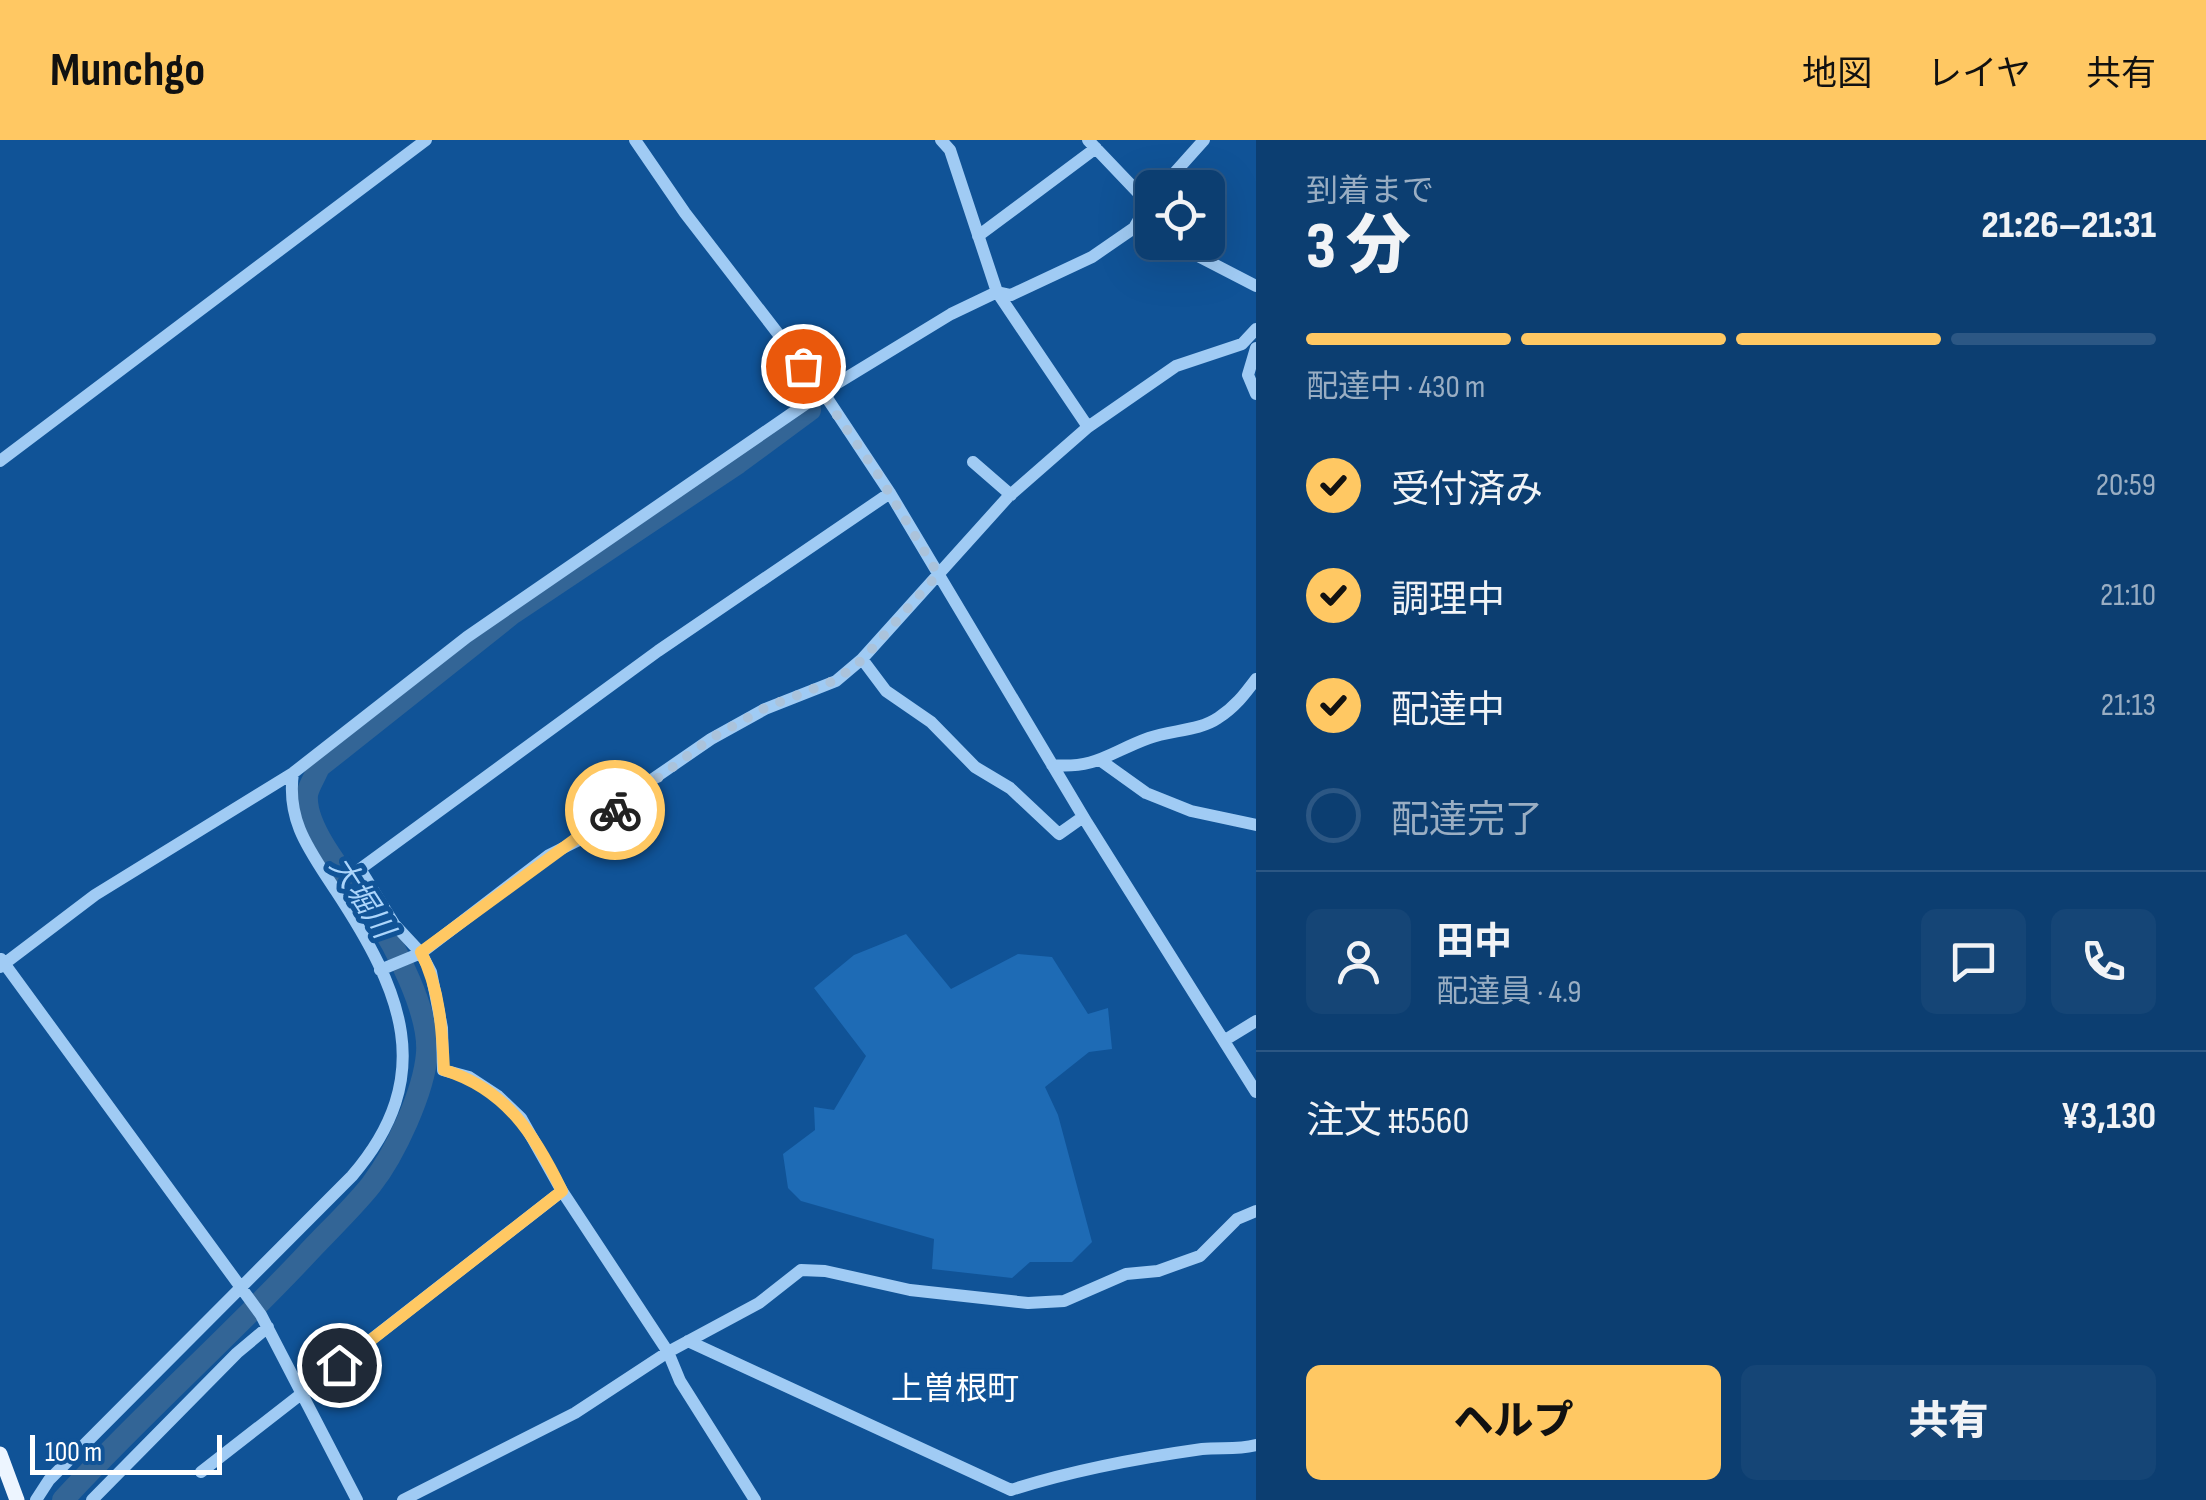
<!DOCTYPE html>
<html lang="ja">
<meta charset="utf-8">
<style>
body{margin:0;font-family:"Sofia Sans Condensed","Noto Sans JP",sans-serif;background:#154576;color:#f1f3f6;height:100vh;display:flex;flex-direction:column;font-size:38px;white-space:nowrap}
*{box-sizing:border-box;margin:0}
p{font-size:32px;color:#9aaec3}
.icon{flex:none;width:55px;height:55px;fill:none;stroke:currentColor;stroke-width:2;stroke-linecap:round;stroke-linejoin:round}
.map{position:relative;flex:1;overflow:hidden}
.sheet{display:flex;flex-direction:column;background:#0c3e71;width:950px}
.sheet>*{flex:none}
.buttons{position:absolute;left:1135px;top:30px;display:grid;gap:20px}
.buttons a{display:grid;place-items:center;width:90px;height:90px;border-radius:15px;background:#0c3e71;box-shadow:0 10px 40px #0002,0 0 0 2px #2c5784;font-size:50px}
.scale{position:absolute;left:30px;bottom:25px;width:192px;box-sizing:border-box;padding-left:10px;border:5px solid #fff;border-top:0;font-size:28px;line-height:35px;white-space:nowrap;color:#fff;-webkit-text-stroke:8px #105397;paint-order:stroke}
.pin{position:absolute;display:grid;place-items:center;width:85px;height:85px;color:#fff;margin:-42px;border:5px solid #fff;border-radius:50%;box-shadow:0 2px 10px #0007}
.courier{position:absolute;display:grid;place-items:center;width:100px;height:100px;margin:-50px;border:8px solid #ffc863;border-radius:50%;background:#fff;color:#222;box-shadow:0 2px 12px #0007}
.overview em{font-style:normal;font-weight:800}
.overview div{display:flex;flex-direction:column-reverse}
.overview{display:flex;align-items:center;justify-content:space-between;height:170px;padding:0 50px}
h1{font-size:65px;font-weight:800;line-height:75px}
.bar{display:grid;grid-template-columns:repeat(4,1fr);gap:15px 10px;align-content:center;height:120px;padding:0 50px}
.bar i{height:12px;border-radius:8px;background:#2c5784}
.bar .active{background:#ffc863}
.bar p{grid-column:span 4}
.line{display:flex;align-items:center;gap:25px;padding:0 50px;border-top:2px solid #2c5784}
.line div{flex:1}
.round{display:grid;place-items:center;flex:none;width:105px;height:105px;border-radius:15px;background:#154576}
ol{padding:0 50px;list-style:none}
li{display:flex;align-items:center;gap:30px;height:110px}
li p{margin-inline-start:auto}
li .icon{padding:10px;border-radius:50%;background:#ffc863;color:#111;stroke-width:4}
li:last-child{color:#9aaec3}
li i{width:55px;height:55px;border:5px solid #2c5784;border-radius:50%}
.cta{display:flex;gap:20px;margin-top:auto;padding:20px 50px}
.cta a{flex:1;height:115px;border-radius:15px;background:#ffc863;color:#111;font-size:40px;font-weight:800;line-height:115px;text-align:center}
.cta a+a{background:#154576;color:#f1f3f6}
header{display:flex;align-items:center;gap:60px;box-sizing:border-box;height:140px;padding:0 50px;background:#ffc863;color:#111}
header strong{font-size:48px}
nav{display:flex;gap:55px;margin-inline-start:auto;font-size:35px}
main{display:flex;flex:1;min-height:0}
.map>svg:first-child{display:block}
.green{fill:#1e6bb5}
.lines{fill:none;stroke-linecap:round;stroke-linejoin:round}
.river{stroke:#336596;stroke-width:22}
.minor{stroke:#a0cbf4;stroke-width:12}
.major{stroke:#edf5ff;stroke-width:15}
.done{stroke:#abc3db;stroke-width:10;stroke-dasharray:0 18}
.route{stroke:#ffc863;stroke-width:12}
.labels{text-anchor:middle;stroke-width:10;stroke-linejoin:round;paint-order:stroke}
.water-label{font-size:30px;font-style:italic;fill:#acd5fb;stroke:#105397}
.quarter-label{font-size:32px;fill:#fff;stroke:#105397}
</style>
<header>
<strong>Munchgo</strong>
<nav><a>地図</a><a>レイヤ</a><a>共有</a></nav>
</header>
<main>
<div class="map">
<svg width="1256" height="1360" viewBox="0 0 1256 1360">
<rect width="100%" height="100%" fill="#105397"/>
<path class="green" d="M906,794L951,849L1018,814L1052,817L1088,874L1108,868L1112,909L1089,912L1045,947L1058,975L1092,1102L1072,1122H1030L1012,1138L932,1129L934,1099L801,1061L788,1048L783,1014L815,990L814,967L834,970L866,916L814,848L854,815Z"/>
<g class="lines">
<path class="river" d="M63,1360C140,1276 226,1200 304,1117C326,1093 351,1070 371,1045C395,1014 424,952 427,913C430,873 395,805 373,773C353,745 304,691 307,655C308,647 316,635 319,627L513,473L738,323L810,270"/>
<path class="minor" d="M635,0L685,73L823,252L890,353L1087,683L1256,952
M941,0L950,10L997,152L1088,287
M1088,0L1148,63
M1161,48L1204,0
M1134,88L1152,94
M978,96L1096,8
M1171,102L1256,146
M1256,208L1248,235L1256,254
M0,321L426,0
M973,322L1011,355
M862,519L886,551L931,582L975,627L1010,648L1059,694L1083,677
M1100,620L1146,653L1191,671L1256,685
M1052,625C1097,629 1110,612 1149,598C1171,590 1199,591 1218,578C1235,567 1244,555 1256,539
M1,819L261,1175L357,1360
M0,827L95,755L293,633L467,497L823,252L951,174L997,152L1011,155L1092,117L1134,88L1152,57
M380,830L421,813L549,715L579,700L653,639L711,599L765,569L836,541L862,519L1008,357L1088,287L1176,226L1242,204L1256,189
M1225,900L1256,881
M688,1201L1011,1350C1073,1330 1138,1318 1202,1309C1221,1307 1237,1310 1256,1305
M201,1332L562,1051
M36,1360L49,1340L352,1036C439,935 401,850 336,751C311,712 286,682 293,633
M92,1360L237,1213L268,1187
M403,1360L575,1273L668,1212L759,1163L801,1130L825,1131L910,1150L1028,1163L1064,1161L1126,1134L1158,1131L1200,1116L1237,1079L1256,1071
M755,1360L680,1241L668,1212L562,1051L521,978L498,956L469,937L443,930L442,888L431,832L421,813L394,784L360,729L658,511L890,353"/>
<path class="major" d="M0,1314L17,1360"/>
</g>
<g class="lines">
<path class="done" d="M615,670L710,599L765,568L836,540L862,520L938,434L879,336L803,226"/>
<path class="route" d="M339,1225L562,1051C535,995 506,949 444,930C442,889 440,850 421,812L615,670"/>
</g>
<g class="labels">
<g class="water-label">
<text transform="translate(362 757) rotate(57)" y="10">大堀川</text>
</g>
<g class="quarter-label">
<text x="955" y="1259">上曽根町</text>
</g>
</g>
</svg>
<div class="buttons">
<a><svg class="icon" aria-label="locate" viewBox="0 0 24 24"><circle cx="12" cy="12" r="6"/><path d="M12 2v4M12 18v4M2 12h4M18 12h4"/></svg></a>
</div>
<div class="scale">100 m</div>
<div class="pin" style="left:803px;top:226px;background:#ea580c"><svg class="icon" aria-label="bag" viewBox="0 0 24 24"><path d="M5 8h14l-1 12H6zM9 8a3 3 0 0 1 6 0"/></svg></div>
<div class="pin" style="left:339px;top:1225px;background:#1f2937"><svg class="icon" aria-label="home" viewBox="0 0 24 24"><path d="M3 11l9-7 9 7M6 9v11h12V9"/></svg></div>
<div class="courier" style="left:615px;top:670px"><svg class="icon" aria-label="bike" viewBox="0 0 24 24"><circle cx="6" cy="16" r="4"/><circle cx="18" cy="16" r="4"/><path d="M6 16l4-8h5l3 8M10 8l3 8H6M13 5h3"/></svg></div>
</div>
<section class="sheet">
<div class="overview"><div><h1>3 分</h1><p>到着まで</p></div><em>21:26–21:31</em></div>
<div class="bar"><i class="active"></i><i class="active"></i><i class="active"></i><i></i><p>配達中 · 430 m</p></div>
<ol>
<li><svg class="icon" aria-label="check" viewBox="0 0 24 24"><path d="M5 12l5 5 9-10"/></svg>受付済み<p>20:59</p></li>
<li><svg class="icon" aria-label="check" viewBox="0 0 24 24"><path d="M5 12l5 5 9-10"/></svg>調理中<p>21:10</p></li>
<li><svg class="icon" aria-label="check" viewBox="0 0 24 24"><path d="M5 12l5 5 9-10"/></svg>配達中<p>21:13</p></li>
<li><i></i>配達完了</li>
</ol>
<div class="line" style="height:180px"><a class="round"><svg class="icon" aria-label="person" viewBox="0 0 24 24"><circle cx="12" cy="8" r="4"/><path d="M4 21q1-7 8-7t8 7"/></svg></a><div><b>田中</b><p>配達員 · 4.9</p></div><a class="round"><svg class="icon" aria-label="chat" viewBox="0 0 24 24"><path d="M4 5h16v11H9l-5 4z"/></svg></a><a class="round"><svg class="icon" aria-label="phone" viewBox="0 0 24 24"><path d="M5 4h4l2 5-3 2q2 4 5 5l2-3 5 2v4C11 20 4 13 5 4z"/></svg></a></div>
<div class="line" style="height:130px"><div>注文 #5560</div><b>¥3,130</b></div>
<div class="cta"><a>ヘルプ</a><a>共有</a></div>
</section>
</main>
